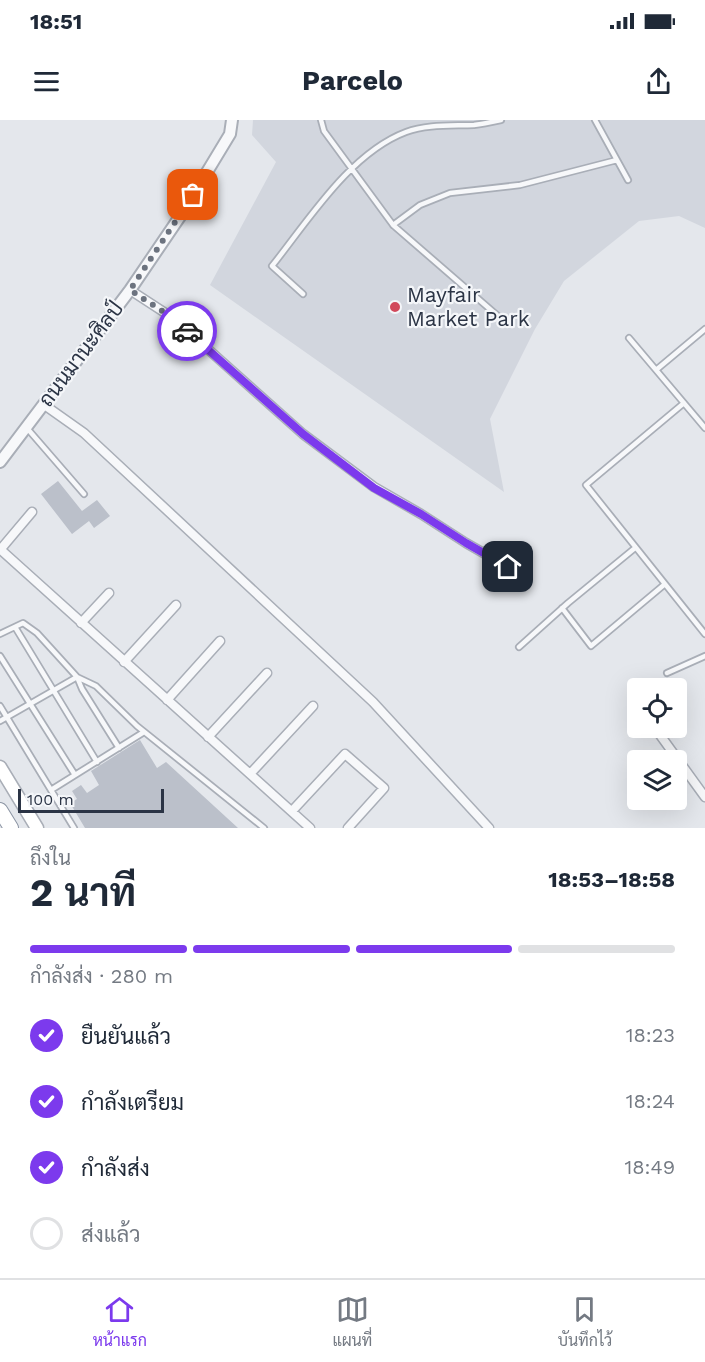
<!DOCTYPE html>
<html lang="th">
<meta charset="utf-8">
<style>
body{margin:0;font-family:"Work Sans",Sarabun,sans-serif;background:#f6f6f7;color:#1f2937;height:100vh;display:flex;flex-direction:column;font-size:22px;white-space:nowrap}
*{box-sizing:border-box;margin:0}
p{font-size:20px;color:#747a83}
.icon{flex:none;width:33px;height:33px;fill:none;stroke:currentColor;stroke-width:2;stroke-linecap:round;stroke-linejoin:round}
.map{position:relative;height:708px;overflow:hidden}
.drawer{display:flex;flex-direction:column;background:#fff;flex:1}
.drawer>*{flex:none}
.controls{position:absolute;left:627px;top:558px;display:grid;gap:12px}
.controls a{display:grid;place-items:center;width:60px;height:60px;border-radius:6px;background:#fff;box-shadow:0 6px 24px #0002;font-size:30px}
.scale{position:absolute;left:18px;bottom:15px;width:146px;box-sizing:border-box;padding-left:6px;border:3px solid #2b3445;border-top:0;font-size:16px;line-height:21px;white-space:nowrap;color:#2b3445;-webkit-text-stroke:4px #f4f6f9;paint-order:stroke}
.pin{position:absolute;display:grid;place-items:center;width:51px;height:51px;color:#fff;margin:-26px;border-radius:12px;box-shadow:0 3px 9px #0006}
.courier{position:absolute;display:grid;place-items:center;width:60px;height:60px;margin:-30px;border:4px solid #7c3aed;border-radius:50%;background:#fff;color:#222;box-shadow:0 2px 8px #0007}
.overview em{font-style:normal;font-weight:700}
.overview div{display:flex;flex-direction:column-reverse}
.overview{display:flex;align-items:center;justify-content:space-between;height:102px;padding:0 30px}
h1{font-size:39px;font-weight:700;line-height:45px}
.bar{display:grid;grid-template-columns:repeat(4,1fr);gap:9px 6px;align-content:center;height:72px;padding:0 30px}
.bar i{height:8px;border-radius:4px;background:#e0e1e3}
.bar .selected{background:#7c3aed}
.bar p{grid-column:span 4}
ol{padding:0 30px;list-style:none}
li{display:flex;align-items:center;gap:18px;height:66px}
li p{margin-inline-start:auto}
li .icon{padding:6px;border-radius:50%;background:#7c3aed;color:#fff;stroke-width:4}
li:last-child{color:#747a83}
li i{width:33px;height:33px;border:3px solid #e0e1e3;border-radius:50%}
.status{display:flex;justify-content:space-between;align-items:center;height:42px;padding:0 30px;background:#fff;direction:ltr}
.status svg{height:16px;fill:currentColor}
header{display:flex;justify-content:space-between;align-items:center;height:78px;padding:0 30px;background:#fff;font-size:27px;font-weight:700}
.dock{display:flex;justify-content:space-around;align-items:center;height:84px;border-top:2px solid #e0e1e3;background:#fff;font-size:16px;color:#747a83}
.dock a{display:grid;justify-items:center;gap:3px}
.dock .selected{color:#7c3aed}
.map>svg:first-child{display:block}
.built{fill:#d2d6de}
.building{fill:#bbc0ca}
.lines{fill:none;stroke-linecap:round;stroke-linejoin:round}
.service-casing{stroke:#a9aeb7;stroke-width:8}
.minor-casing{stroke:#a9aeb7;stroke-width:11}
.tertiary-casing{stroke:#a9aeb7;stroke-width:14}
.secondary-casing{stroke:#a9aeb7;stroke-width:15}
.trunk-casing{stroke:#8b94a3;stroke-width:16}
.service{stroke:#f7f8fa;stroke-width:4.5}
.minor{stroke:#f7f8fa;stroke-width:8}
.tertiary{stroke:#f7f8fa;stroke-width:10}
.secondary{stroke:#fff;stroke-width:12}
.trunk{stroke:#fff;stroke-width:14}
.done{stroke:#6c737f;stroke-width:6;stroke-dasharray:0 10.8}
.route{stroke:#7c3aed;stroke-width:8}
.poi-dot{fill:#d1495b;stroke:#f4f6f9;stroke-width:2}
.labels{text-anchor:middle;stroke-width:4.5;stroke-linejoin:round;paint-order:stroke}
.poi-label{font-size:21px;fill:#2b3445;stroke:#f4f6f9;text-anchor:start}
.street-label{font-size:21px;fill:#2b3445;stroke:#f4f6f9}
</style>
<div class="status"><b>18:51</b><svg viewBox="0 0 49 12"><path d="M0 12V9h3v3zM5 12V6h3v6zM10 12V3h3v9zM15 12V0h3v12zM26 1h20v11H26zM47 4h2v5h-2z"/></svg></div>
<header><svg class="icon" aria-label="menu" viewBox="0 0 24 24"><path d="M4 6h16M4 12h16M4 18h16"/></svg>Parcelo<svg class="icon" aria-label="share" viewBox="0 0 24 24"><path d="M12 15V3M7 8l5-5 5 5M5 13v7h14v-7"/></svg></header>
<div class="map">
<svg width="705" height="708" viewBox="0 0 705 708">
<rect width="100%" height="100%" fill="#e4e7ec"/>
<path class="built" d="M253,0H705V108L679,96L639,101L564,161L535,209L490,299L504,372L210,165L276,42L252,15Z"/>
<path class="building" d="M58,361L82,391L97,380L110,396L94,408L89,401L72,414L41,374Z
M140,620L157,648L166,642L238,708H85L70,683L77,679L72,671L81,665L87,673L99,665L91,651Z"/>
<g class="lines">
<g class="service-casing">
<path id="service" d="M321,0L324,11L393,105L506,203
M595,0L628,60
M393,105L420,85L450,73L520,65L617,40
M303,174L272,146C308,101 350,33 406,12C427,4 452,6 474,5C483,4 492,2 501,0
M629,218L705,308
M656,250L705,209
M684,283L586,365L705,514
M26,307L84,374
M562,488L591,526L665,464
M15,507L97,642
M0,514L23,503L37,513L77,557L82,569L119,628
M519,527L568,483L635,428
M0,536L75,655
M667,553L705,536
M0,586L74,708
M0,601L77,557L96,566L137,606L264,708
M51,670L144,612"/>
</g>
<g class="minor-casing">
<path id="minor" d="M130,170L173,198L303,314L374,367L421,394L466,423L508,447
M43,284L84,313L373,582L489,708
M0,429L310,708
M0,430L32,392
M81,503L109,473
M124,542L176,485
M167,580L220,521
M655,608L705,677
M208,617L267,553
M250,654L313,586
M292,691L345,634L384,668L348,708"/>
</g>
<g class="tertiary-casing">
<path id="tertiary" d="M0,342L130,170L181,95L230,14L232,0"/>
</g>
<g class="secondary-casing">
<path id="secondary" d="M0,647L37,708"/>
</g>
<g class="trunk-casing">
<path id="trunk" d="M0,690L11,708"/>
</g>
<use href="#service" class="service"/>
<use href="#minor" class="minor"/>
<use href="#tertiary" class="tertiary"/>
<use href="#secondary" class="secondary"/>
<use href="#trunk" class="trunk"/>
</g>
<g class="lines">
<path class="done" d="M187,211L173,198L130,170L193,75"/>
<path class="route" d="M187,211L303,314L374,368L421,394L466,423L508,447"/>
</g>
<circle class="poi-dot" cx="395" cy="187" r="6"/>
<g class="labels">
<g class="poi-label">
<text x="407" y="182">Mayfair<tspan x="407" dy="24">Market Park</tspan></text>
</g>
<g class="street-label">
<text transform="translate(81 234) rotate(-53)" y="7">ถนนมานะศิลป์</text>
</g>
</g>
</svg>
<div class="controls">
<a><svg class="icon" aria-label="locate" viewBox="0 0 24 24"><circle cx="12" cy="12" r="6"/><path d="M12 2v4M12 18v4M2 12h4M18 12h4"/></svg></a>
<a><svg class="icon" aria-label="layers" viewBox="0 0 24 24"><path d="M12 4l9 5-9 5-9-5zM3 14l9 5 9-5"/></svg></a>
</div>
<div class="scale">100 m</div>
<div class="pin" style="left:193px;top:75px;background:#ea580c"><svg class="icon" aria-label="bag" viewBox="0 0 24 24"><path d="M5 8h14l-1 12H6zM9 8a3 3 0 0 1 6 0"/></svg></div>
<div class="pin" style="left:508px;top:447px;background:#1f2937"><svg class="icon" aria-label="home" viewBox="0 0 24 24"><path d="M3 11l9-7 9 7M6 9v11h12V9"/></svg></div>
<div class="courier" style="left:187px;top:211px"><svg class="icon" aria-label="car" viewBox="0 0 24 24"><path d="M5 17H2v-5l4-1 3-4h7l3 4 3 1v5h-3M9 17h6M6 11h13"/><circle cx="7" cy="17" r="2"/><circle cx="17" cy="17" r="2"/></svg></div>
</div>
<section class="drawer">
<div class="overview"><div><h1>2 นาที</h1><p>ถึงใน</p></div><em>18:53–18:58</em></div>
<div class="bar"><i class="selected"></i><i class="selected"></i><i class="selected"></i><i></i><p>กำลังส่ง · 280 m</p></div>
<ol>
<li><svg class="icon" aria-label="check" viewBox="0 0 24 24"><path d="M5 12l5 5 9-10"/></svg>ยืนยันแล้ว<p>18:23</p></li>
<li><svg class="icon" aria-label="check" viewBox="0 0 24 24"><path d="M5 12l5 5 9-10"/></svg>กำลังเตรียม<p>18:24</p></li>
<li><svg class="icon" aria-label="check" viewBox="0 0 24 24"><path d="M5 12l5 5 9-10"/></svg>กำลังส่ง<p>18:49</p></li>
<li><i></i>ส่งแล้ว</li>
</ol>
</section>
<nav class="dock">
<a class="selected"><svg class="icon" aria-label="home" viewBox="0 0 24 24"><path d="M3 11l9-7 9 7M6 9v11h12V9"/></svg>หน้าแรก</a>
<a><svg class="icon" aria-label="map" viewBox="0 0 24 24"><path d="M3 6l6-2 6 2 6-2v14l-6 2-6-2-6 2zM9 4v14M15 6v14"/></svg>แผนที่</a>
<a><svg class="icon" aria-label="saved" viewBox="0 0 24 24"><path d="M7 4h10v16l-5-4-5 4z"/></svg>บันทึกไว้</a>
</nav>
